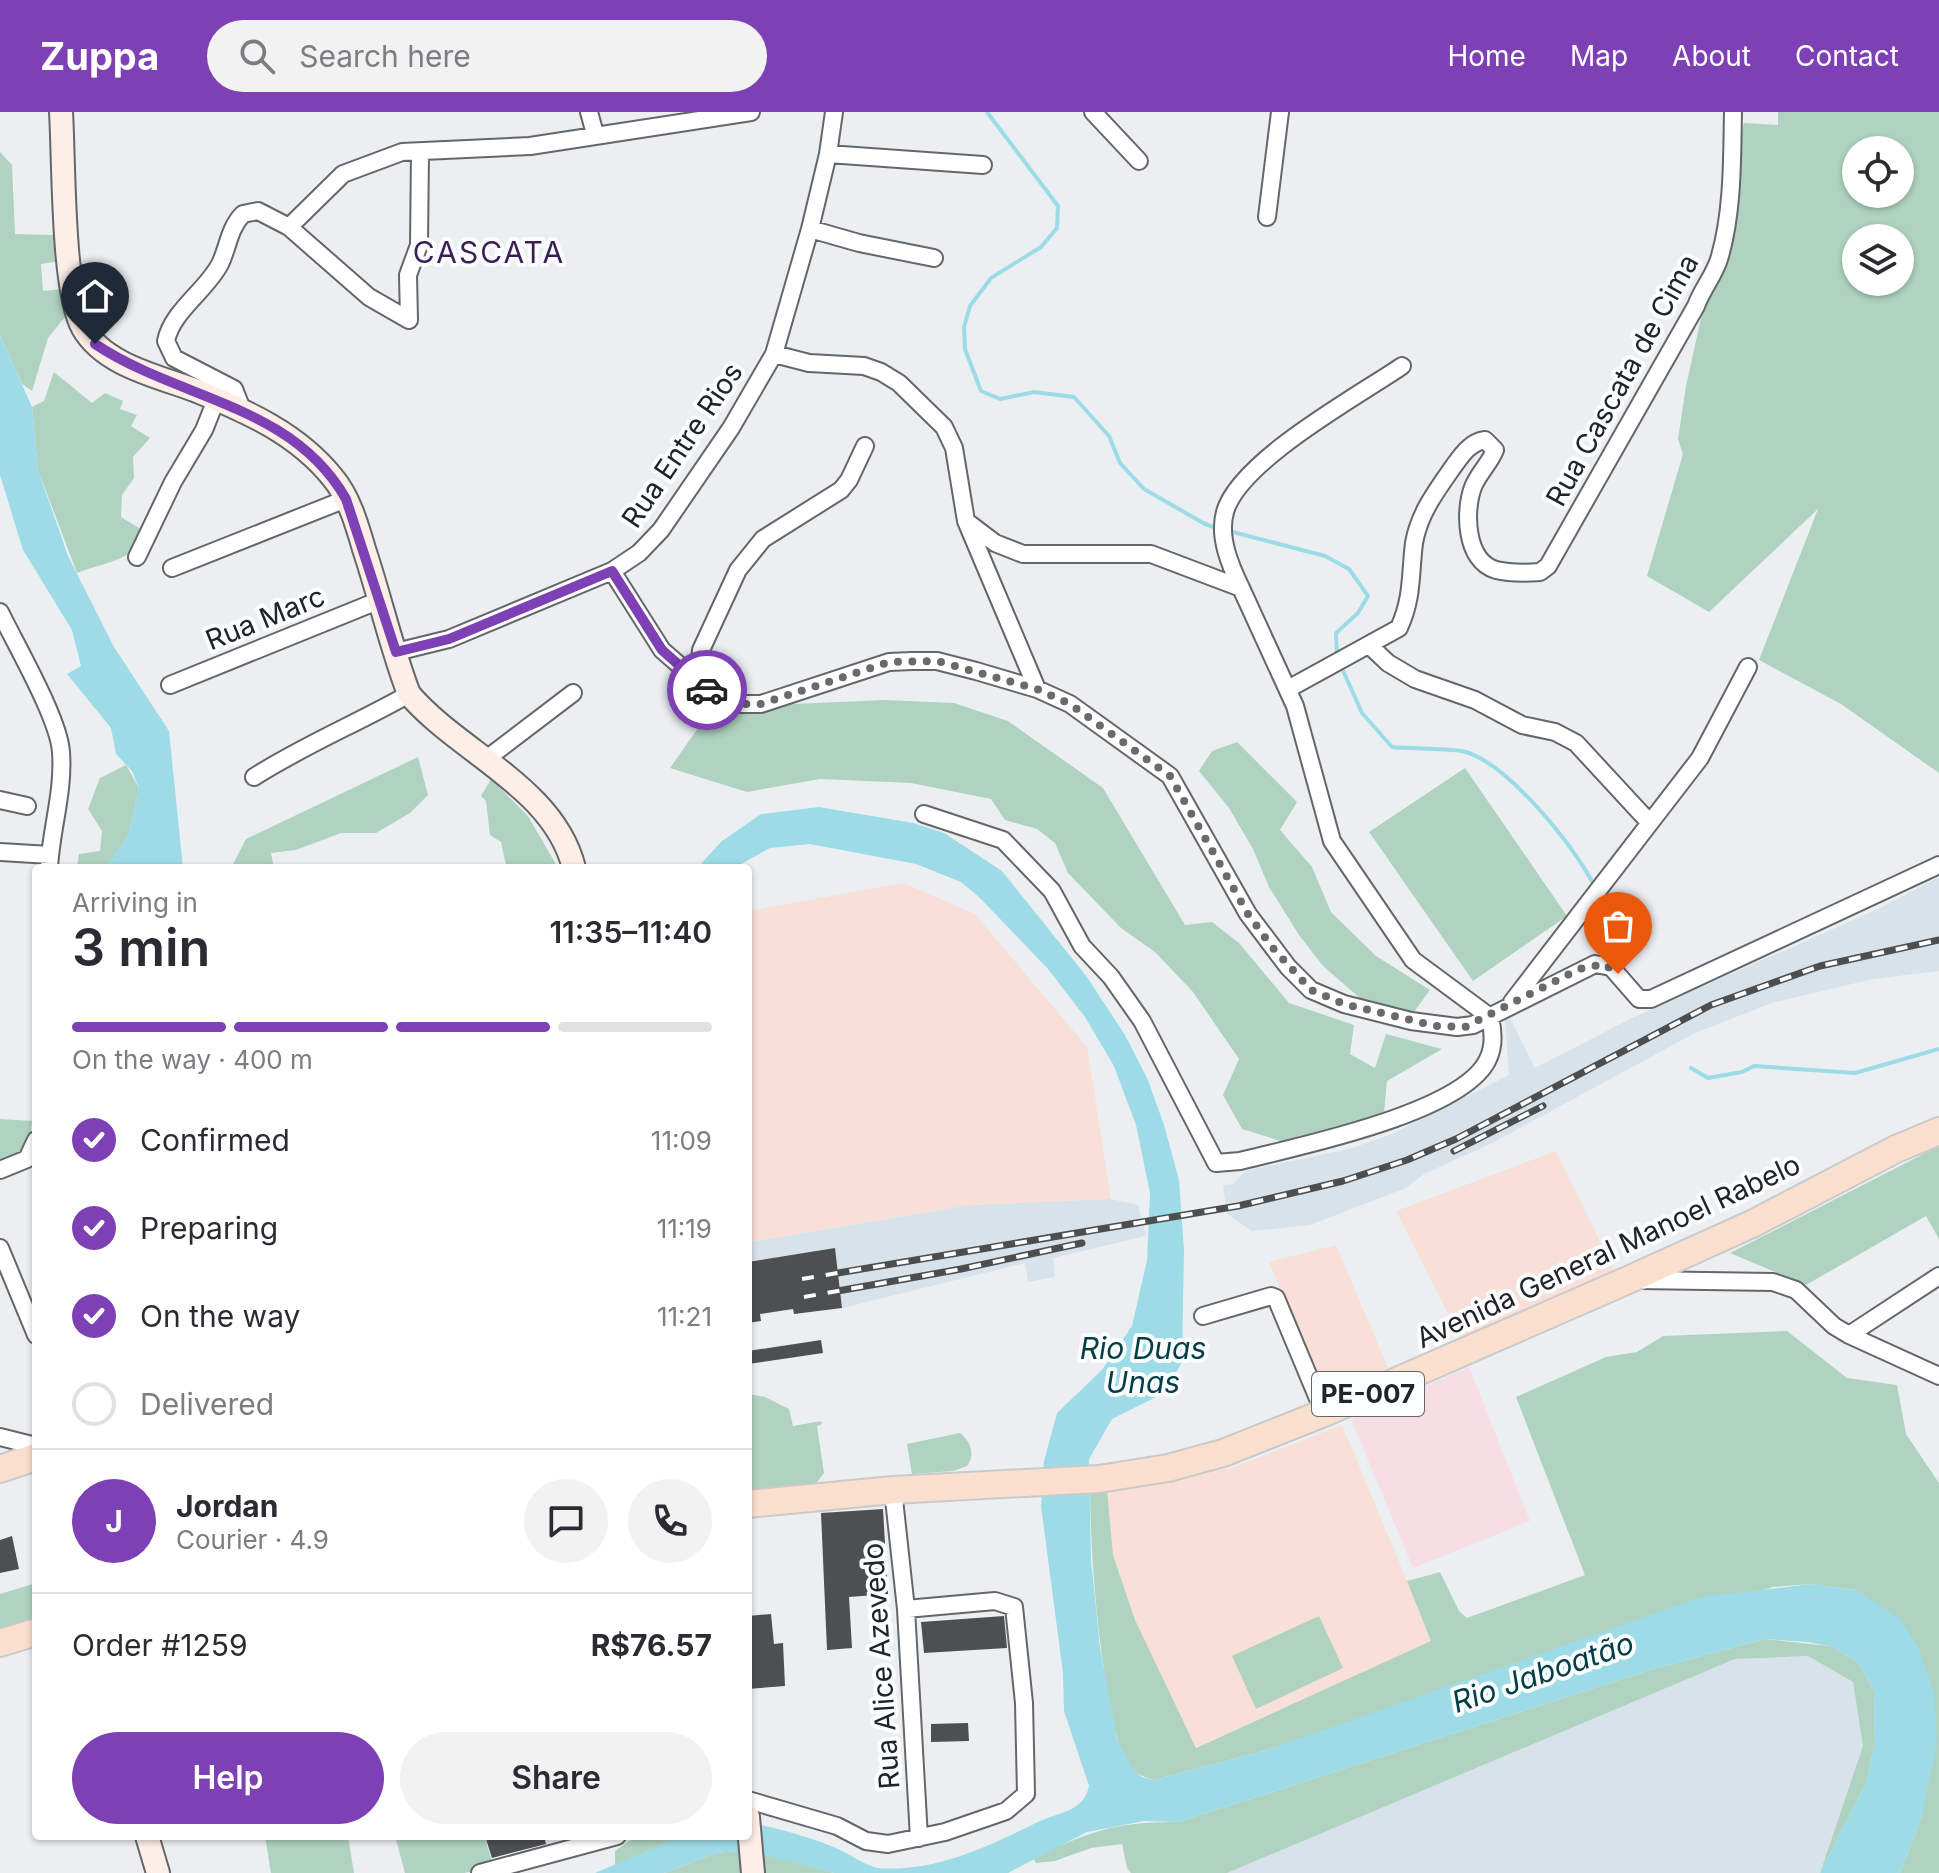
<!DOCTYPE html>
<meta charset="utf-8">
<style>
body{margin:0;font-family:Inter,sans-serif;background:#f2f2f3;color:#2b2b33;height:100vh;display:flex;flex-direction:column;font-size:30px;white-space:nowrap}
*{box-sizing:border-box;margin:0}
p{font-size:26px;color:#7c7c81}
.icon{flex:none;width:44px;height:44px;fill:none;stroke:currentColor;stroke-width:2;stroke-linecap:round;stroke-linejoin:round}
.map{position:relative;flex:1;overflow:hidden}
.drawer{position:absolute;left:32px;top:752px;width:720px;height:976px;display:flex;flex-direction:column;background:#fff;border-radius:8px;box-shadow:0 2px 6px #0004}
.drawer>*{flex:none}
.fabs{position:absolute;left:1842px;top:24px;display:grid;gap:16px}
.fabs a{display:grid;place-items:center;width:72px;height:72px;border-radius:50%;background:#fff;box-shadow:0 2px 6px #0004;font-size:40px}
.pin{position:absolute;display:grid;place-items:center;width:68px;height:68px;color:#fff;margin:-82px -34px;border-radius:50% 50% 50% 0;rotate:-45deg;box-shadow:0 0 8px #0007}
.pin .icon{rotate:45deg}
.courier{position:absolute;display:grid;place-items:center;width:80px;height:80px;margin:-40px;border:6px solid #7e40b5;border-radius:50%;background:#fff;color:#222;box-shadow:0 2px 10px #0007}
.headline em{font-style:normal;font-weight:600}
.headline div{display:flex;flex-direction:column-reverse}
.headline{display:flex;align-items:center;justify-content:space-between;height:136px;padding:0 40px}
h1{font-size:52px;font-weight:600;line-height:60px}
.bar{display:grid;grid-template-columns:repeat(4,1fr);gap:12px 8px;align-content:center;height:96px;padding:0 40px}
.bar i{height:10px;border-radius:6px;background:#e1e1e2}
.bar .selected{background:#7e40b5}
.bar p{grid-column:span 4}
.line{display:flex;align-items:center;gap:20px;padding:0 40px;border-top:2px solid #e1e1e2}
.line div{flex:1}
.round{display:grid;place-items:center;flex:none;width:84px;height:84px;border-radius:42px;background:#f2f2f3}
ol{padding:0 40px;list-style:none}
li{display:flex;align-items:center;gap:24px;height:88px}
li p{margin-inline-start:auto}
li .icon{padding:8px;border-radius:50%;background:#7e40b5;color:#fff;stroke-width:4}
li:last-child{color:#7c7c81}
li i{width:44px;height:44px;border:4px solid #e1e1e2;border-radius:50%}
.button{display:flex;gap:16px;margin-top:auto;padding:16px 40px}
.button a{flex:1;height:92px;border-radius:48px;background:#7e40b5;color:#fff;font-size:32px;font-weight:600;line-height:92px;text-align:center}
.button a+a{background:#f2f2f3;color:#2b2b33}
header{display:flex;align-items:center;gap:48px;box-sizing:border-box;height:112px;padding:0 40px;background:#7e40b5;color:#fff}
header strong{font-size:38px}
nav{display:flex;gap:44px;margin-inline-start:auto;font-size:28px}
.search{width:560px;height:72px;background:#f2f2f3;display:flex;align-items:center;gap:20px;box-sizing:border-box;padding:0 28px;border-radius:44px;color:#7c7c81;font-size:30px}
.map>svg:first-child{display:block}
.built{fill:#d8e2ea}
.education{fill:#f8dfd7}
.medical{fill:#f7dde4}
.green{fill:#afd3c0;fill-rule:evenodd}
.water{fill:#9ddbe6}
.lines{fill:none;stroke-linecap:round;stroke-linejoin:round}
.stream{stroke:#9ddbe6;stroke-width:4}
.building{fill:#4d4f51}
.street-casing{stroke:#646769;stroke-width:20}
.secondary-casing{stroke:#646769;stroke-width:26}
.primary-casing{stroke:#cacaca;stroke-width:30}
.street{stroke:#fff;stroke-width:16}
.secondary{stroke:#fdefe7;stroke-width:22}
.primary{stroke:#fadfcf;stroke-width:26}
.rail-casing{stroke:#4c4e4f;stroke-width:7}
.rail{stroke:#fafcfe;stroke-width:4;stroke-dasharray:12;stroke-linecap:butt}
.done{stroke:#696a6c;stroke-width:8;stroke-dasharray:0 14.4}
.route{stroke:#7e40b5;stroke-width:10}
.labels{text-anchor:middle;stroke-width:8;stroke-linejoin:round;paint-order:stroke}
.shield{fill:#fafcfe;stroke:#636465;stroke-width:2}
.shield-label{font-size:26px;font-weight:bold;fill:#222324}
.street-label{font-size:28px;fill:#222324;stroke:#fafcfe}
.neighbourhood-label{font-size:30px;letter-spacing:2px;fill:#3b1e56;stroke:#fafcfe}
.water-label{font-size:30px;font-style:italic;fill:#003d45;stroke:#fafcfe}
</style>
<header>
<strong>Zuppa</strong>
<div class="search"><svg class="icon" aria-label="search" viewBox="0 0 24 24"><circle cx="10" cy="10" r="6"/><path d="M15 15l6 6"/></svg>Search here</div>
<nav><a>Home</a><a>Map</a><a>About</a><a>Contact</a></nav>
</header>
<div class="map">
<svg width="1939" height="1761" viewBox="0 0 1939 1761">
<rect width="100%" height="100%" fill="#eceff2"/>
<path class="built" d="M1939,765V859L1873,867L1772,891L1695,921L1492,1031L1424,1062L1406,1076L1310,1113L1252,1119L1227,1102L1223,1073L1233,1072L1245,1059L1352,1036L1392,1022L1509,963L1505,906L1509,904L1535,956L1634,905L1880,796Z
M1111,1087L1138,1093L1146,1124L1053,1146L1055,1165L1028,1170L1025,1151L842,1196L841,1188L800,1158L837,1152L835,1137L748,1156V1130L968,1093Z
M1808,1544L1853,1570L1863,1634L1820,1761H1227L1735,1547Z"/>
<path class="education" d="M904,771L975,802L1087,935L1111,1087L968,1093L748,1130V799Z
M1556,1039L1622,1175L1469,1243L1396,1099Z
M1336,1133L1388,1256L1326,1283L1269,1150Z
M1342,1313L1432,1529L1195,1636L1135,1508L1113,1443L1107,1377L1235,1355Z"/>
<path class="medical" d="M1469,1255L1530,1409L1413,1456L1351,1307Z"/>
<path class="green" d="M1778,0H1939V661L1841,592L1759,548L1818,397L1709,500L1647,464L1683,342L1678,327L1686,274L1744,11L1778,13ZM1856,38H1900V82H1856ZM1856,126H1900V170H1856Z
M0,40L12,53L15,122L53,123L61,149L41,152L43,179L64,177L74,194L48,226L32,279L22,272L0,223Z
M54,260L92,291L105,281L123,289L120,297L137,303L131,314L150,326L133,345L134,366L122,383L121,405L147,421C131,451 106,449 77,461L38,358L32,295L44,289Z
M739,588L794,592L885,588L954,591L1008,609L1103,676L1185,813L1212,810L1239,831L1289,891L1354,913L1350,942L1375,956L1386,922L1442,937L1387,969L1384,1001L1326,1022L1287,1031L1242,1017L1223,983L1239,947L1193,880L1155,840L1121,816L1068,761L1055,731L1037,717L1005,708L991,687L911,671L820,667L747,680L670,656L698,616Z
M1237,630L1297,690L1280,718L1312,755L1331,800L1376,844L1430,878L1411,904L1361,887L1323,854L1299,823L1269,775L1253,737L1229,696L1199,659L1212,639Z
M418,645L428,683L410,701L376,721H341L296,738L271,741L274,756H231L246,727Z
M126,653L139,676L128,725L109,751V756L77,755L79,742L100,739L102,719L88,697L100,666Z
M1465,656L1567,804L1473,869L1369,720Z
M491,667L528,704L558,756H496L506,753L501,730L490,723L486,689L481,684Z
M0,1007L32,1009C30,1033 22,1042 0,1051Z
M1939,1034V1127L1926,1104L1806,1173L1730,1141Z
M1787,1219L1847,1266L1897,1273L1906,1322L1939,1371V1761H1900L1922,1704L1857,1478L1811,1472L1773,1475L1267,1638L1154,1668C1144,1665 1135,1662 1129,1652C1115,1631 1113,1605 1108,1581C1096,1513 1091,1446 1090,1377H1107L1113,1443L1135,1508L1196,1636L1431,1529L1407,1469L1440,1460L1459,1499L1467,1506L1585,1463L1516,1285L1606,1245L1637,1240L1663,1224Z
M748,1282L765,1285L789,1297L793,1314L821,1309L822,1312L817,1314L824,1361L815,1373L748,1380Z
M960,1321C970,1329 976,1342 967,1354L953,1359L912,1362L907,1332Z
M36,1471V1509L0,1520V1482Z
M1319,1504L1343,1556L1256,1597L1232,1544Z
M1765,1527L1830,1534L1858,1550L1874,1579L1875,1628L1867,1669L1820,1761L1863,1634L1853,1570L1808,1544L1735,1547L1227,1761H1131L1127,1756L1122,1732L1091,1736L1055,1749L1036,1751L1033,1746C1088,1720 1117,1709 1179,1710L1657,1556Z
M265,1724H348L354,1761H271Z
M395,1724H484L494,1755L464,1761H405Z
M636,1724H682L615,1754V1739Z
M745,1738L748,1761H664L717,1741Z
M761,1740L834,1761H762Z"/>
<path class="water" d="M0,223L32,295L38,358L68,444L114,535L169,619L183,756H109L108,751L128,725L139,676L132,659L116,642L111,616L67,562L81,554L72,518L23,438L0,363Z
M819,695L913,711L944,721L1002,759L1087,865L1125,923L1148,968L1164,1013L1179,1068L1184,1139L1182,1250L1164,1281L1112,1307L1089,1347L1091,1448L1100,1535L1117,1627L1133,1657L1142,1665L1154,1668L1267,1638L1701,1485L1811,1472L1857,1478L1900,1507L1918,1535L1934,1580L1937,1632L1922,1704L1900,1761H1820L1867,1669L1875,1628L1874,1579L1858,1550L1830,1534L1807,1530L1765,1527L1657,1556L1179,1710L1144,1709L1087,1720L1008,1761H834L745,1738L717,1741L664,1761H595L682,1724H748L756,1712C783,1718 813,1726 838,1737C851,1743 863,1752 877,1756C934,1761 989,1734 1038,1710C1059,1700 1084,1700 1089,1674L1064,1599L1063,1561L1041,1394L1044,1349L1057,1301L1102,1258L1132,1214L1147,1148L1150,1081L1136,1013L1114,954L1085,905L1048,857L979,785L961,770L916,752L810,732L770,736L734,756H697L722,729L761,702Z"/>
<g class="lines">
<path class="stream" d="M987,0L1058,94L1057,116L1041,135L991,166L970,194L964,215L965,237L981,279L1000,287L1034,280L1074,285L1109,324L1120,351L1144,377L1205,412L1220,417
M1229,419L1325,444L1349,457L1368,484L1358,501L1336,521L1337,546
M1341,554L1362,601L1392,635C1410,637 1453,636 1466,640C1510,654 1572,732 1594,773
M1600,784L1616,812L1636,835
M1691,956L1708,966L1742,960L1754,954L1855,961L1939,937"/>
</g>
<path class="building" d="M835,1136L842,1196L794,1202L793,1197L760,1202L761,1209L748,1211V1150Z
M821,1228L823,1241L748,1252V1239Z
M883,1397L888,1482L849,1485L852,1536L827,1538L821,1401Z
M12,1424L19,1457L0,1461V1428Z
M771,1502L774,1532L783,1531L785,1574L748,1577V1504Z
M1004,1504L1007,1536L924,1541L921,1510Z
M968,1611L969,1629L931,1630V1612Z
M485,1724H544L546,1732L492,1746Z"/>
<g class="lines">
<g class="street-casing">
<path id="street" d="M589,0L595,22
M1093,0L1139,49
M828,42L983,53
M1267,105L1280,0
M289,115L369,185L409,208L408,163L419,133L420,40
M810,117L859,131L934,146
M774,242L809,251L864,254L881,260L899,271L944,315L954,336L966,409L1037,577
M243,300L234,277L174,246L166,229C172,199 206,179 220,152C228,136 229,116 243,102L258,99L289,115L343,62L402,40L530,34L751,0
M137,445L173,370L204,318L216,288
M172,456L346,387
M612,459L662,538L718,587L730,592H761L889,550L912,549H937L976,559L1037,577L1070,592L1170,664L1248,802L1288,855L1311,878L1344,892L1411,909L1457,915L1473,913L1595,852L1611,855L1639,887H1651L1939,753
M1241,476C1230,453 1218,425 1225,400C1239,349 1358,284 1402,254
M0,500C16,533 59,607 61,640C64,680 51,717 49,756
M1369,533L1388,551L1415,567L1475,588L1522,613L1555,620L1576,631L1649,710
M396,540L449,527L612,459L639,441L661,418L731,316L774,242L810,117L828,42L834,0
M170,573L380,488
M1288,577L1399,516C1413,485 1410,463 1414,431C1419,402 1436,379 1453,355C1461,344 1470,330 1485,328L1495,338C1490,351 1478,362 1473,375C1464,399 1465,449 1496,458C1509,461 1526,461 1540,460L1548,454L1696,194C1702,177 1716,161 1720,144C1733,98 1732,47 1733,0
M710,580L700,553L701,538L738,458L763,427L841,378L849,368L865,334
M485,648L573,581
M254,665C304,633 358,611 409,582
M0,688L27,694
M924,702L1003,728L1052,779L1082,834L1111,865L1142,909L1216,1051L1240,1049C1295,1035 1464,1001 1488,947C1494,935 1493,918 1490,905L1413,848L1332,729L1295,594L1241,476L1151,442H1023L995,431L966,409
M0,740L50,743
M1512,890L1700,646L1748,555
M0,1058L27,1047L36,1028
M0,1136L36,1223
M1638,1168L1773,1170L1796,1178L1834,1214L1849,1223L1939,1264
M1203,1204L1271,1184L1276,1186L1324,1301
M1849,1223L1939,1164
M0,1325L36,1334
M893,1378L906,1497L919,1726
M748,1688L837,1714L866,1729L888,1732L945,1720L1006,1699L1026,1682L1024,1591L1014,1495L995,1489L906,1497
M480,1761L617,1724"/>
</g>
<g class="secondary-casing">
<path id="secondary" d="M61,0C64,48 62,179 83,216C105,254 158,264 197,279C248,300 298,322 333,366C349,385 357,413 364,437C380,485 391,535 409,582C459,641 554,675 574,756
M748,1705L753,1761
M147,1724L158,1761"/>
</g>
<g class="primary-casing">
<path id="primary" d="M0,1357L36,1345
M748,1392L893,1378L1099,1367L1168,1356L1223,1341L1324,1301L1628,1168L1754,1111L1896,1037L1939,1019
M0,1531L36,1520"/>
</g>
<use href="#street" class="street"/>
<use href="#secondary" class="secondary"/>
<use href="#primary" class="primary"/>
<g class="rail-casing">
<path id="rail" d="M1454,1039L1543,994
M802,1167L1238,1094L1343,1069L1407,1048L1456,1027L1711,893L1820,854L1939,828
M804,1185L961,1157L1082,1131"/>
</g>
<use href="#rail" class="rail"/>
</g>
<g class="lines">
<path class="done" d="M707,578L730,592H761L889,550L937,549L1037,577L1070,592L1170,664L1248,802L1272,835L1311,878L1344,892L1436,914L1465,915L1579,857L1604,852L1618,862"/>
<path class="route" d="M95,232C179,288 292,292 346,387L396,540L449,527L612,459L662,538L707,578"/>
</g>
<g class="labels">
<rect class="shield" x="1312" y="1260" width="112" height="44" rx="6"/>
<g class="shield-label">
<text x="1368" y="1291">PE-007</text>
</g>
<g class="street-label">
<text transform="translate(1622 268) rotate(-61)" y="10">Rua Cascata de Cima</text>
<text transform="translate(682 333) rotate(-56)" y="10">Rua Entre Rios</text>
<text transform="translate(265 506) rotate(-22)" y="10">Rua Marc</text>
<text transform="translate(1608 1139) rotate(-25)" y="10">Avenida General Manoel Rabelo</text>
<text transform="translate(881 1554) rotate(-94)" y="10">Rua Alice Azevedo</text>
</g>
<g class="neighbourhood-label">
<text x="489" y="151">CASCATA</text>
</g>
<g class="water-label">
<text x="1143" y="1247">Rio Duas<tspan x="1143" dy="34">Unas</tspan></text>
<text transform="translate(1543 1561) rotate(-19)" y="10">Rio Jaboatão</text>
</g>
</g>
</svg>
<div class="fabs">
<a><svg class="icon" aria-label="locate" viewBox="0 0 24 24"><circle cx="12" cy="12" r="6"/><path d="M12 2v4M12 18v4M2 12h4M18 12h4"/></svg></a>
<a><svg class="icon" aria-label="layers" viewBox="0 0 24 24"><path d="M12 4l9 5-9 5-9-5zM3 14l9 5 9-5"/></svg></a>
</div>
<div class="pin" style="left:1618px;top:862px;background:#ea580c"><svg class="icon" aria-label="bag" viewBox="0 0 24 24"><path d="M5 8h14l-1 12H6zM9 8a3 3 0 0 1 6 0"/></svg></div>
<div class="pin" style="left:95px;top:232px;background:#1f2937"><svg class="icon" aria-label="home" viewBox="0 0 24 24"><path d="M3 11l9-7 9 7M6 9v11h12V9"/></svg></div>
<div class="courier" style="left:707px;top:578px"><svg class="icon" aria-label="car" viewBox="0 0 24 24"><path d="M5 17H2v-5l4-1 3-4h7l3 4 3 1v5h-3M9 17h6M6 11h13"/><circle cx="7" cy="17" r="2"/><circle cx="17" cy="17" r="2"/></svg></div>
<section class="drawer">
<div class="headline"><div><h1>3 min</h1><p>Arriving in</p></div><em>11:35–11:40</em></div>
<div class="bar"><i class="selected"></i><i class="selected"></i><i class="selected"></i><i></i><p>On the way · 400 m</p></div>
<ol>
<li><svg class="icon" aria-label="check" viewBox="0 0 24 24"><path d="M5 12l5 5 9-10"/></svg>Confirmed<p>11:09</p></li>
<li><svg class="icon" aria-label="check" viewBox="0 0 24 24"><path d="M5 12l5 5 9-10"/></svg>Preparing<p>11:19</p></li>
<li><svg class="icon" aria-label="check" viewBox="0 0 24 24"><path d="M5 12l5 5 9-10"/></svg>On the way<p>11:21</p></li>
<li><i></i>Delivered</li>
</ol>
<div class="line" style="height:144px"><b class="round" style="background:#7e40b5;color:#fff">J</b><div><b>Jordan</b><p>Courier · 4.9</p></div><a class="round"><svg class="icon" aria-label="chat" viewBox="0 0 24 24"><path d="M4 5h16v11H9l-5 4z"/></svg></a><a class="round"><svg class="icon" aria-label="phone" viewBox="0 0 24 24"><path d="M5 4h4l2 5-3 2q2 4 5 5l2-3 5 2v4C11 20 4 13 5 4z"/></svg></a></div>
<div class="line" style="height:104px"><div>Order #1259</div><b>R$76.57</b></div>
<div class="button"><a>Help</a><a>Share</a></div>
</section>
</div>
